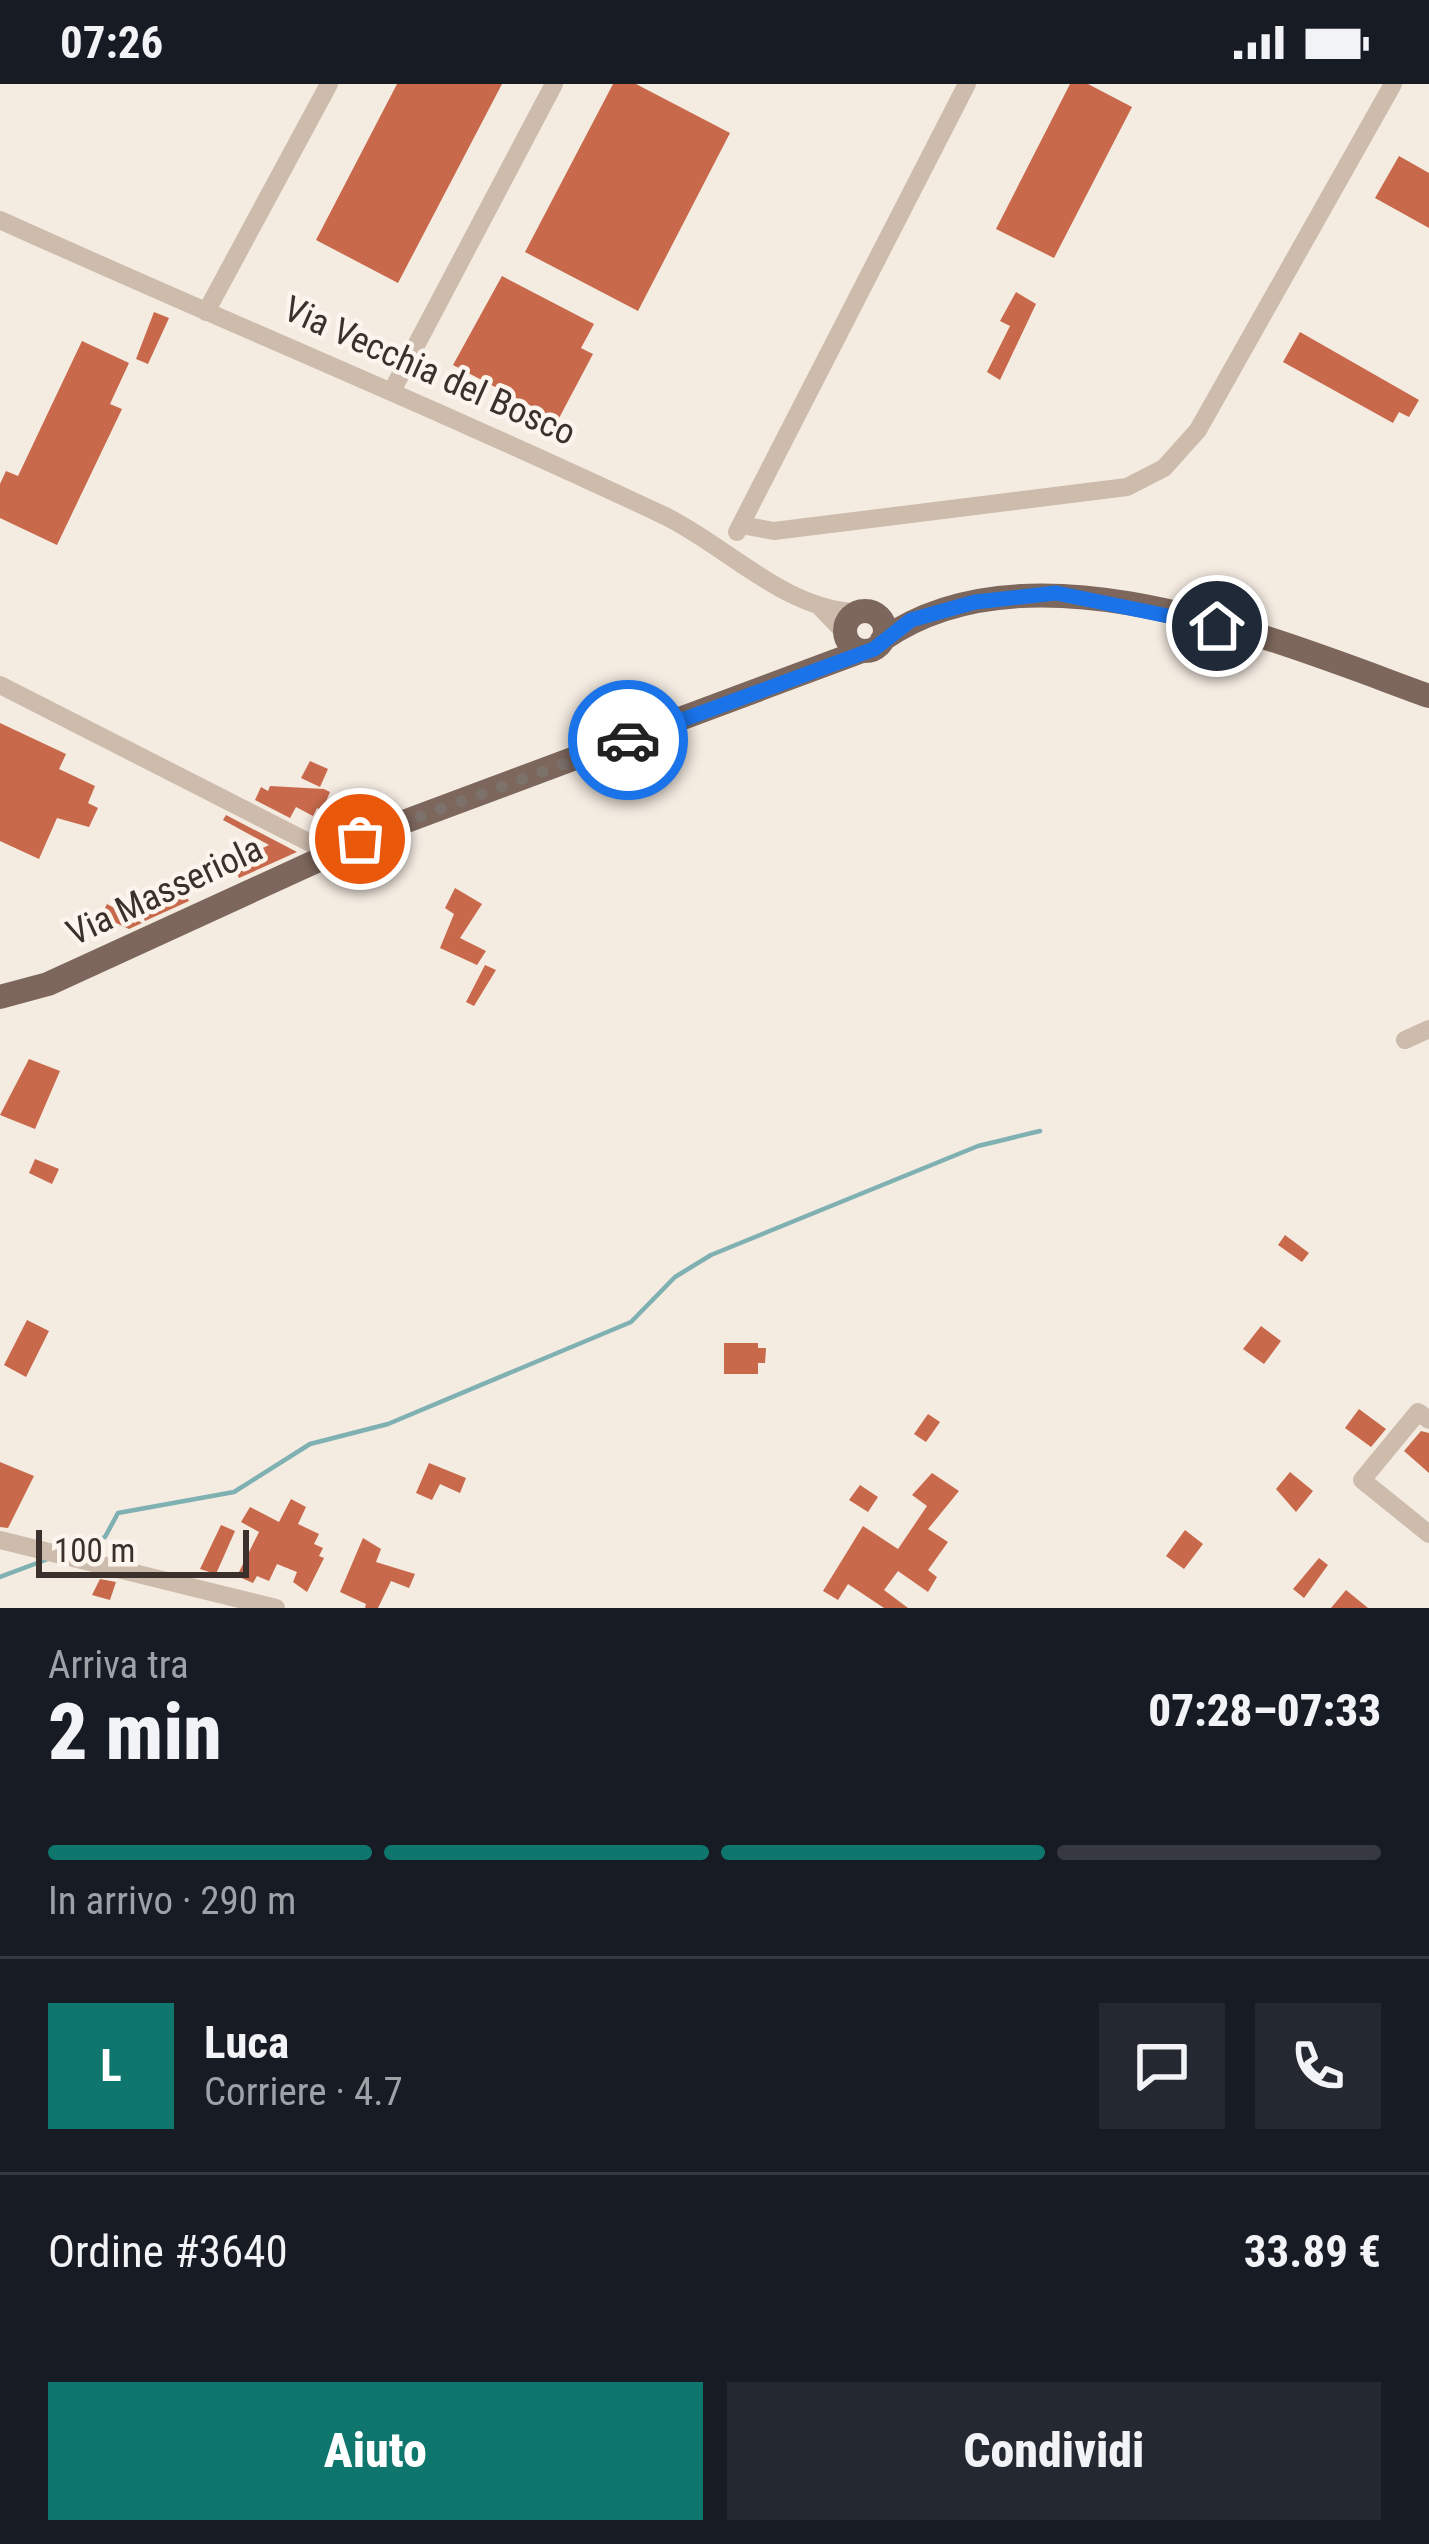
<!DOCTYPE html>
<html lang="it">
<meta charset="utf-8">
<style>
body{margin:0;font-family:"Roboto Condensed",sans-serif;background:#242831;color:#f1f3f6;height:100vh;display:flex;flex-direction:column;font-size:45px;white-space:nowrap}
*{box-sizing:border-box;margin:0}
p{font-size:39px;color:#9ea1a6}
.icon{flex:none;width:66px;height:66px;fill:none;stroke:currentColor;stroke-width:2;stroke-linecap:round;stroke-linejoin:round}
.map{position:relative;height:1524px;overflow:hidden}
.drawer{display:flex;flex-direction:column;background:#171b24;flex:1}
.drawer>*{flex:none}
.scale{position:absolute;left:36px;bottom:30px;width:213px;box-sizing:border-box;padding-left:12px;border:6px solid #3b302b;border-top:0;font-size:33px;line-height:42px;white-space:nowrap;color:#3b302b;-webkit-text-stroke:9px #fbf5ee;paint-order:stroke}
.pin{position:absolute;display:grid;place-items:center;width:102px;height:102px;color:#fff;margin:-51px;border:6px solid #fff;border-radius:50%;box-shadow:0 3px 12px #0007}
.courier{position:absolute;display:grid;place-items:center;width:120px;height:120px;margin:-60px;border:9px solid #1a73e8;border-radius:50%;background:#fff;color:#222;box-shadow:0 3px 15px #0007}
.overview em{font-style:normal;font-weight:800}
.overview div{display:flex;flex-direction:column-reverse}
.overview{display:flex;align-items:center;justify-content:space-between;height:204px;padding:0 48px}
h1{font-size:78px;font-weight:800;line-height:90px}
.bar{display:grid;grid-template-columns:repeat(4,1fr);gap:18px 12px;align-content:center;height:144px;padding:0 48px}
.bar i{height:15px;border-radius:9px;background:#363941}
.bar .current{background:#0f766e}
.bar p{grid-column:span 4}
.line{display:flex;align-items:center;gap:30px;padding:0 48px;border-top:3px solid #363941}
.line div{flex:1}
.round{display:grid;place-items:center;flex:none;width:126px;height:126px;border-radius:0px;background:#242831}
.cta{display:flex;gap:24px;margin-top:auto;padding:24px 48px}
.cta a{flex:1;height:138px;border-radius:0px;background:#0f766e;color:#fff;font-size:48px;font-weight:800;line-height:138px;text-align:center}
.cta a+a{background:#242831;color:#f1f3f6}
.status{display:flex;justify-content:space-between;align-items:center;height:84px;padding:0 60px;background:#171b24;direction:ltr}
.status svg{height:33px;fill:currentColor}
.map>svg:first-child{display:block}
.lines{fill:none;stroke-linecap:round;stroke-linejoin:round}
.stream{stroke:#7fb0b2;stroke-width:4.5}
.building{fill:#c8694b}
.minor{stroke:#cdbbac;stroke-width:18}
.major{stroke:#7d675c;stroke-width:24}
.done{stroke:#7c716b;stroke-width:12;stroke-dasharray:0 21.6}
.route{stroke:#1a73e8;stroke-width:15}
.labels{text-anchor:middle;stroke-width:9;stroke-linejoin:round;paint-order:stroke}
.street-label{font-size:36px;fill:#3b302b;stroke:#fbf5ee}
</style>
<div class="status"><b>07:26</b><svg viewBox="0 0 49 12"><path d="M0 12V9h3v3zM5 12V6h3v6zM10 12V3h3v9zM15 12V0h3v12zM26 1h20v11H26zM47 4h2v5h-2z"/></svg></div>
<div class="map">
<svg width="1429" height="1524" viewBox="0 0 1429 1524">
<rect width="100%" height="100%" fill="#f4ebe1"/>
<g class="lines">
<path class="stream" d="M70,1466L105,1453L118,1429L234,1408L310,1360L388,1340L631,1238L675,1193L711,1171L978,1062L1040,1047
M0,1493L48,1475"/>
</g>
<path class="building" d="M397,0H502L398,199L316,156Z
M613,0H636L730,49L638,227L525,168Z
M1070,0H1088L1132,23L1054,174L996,145Z
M1399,72L1429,89V144L1375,114Z
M502,192L594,240L581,264L593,270L558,336L453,281Z
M1016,208L1036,220L1000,296L987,288L1010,242L1000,237Z
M154,228L169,234L148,280L136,275Z
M1300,248L1419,316L1409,333L1399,328L1393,339L1283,278Z
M82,257L129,279L110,320L122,325L57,461L0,434V400L6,387L18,392Z
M0,639L66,670L59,685L95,702L88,719L98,724L89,743L57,734L39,775L0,757Z
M310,677L328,685L320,703L301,694Z
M270,702L324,705L330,708L322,727L317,724L313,732L296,723L290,734L255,716L261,703L268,707Z
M226,731L297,768L239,794L232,779L269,761L223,736Z
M180,801L189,817L145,837L138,822Z
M455,804L482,820L460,854L486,867L477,881L440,864L454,830L445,824Z
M107,820L142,839L129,845L101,832Z
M485,881L496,886L474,922L466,918Z
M29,975L60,987L35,1045L0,1031Z
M35,1075L59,1085L52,1100L29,1089Z
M1285,1151L1309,1169L1302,1178L1278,1161Z
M27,1236L49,1247L26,1293L4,1281Z
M1261,1242L1281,1257L1264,1280L1243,1265Z
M724,1259H758V1264H766L765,1279H758V1290H724Z
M1359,1325L1386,1345L1371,1363L1345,1344Z
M928,1330L940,1338L926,1358L914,1350Z
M1421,1347L1429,1349V1389L1404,1367Z
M0,1378L34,1392L8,1444L0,1443Z
M429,1379L466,1394L460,1409L440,1400L432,1416L416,1409Z
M1290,1388L1313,1407L1296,1428L1276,1405Z
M932,1389L959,1407L928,1445L948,1458L928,1486L937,1493L928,1508L898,1487L884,1506L908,1524H884L848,1500L838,1516L823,1507L863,1442L898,1465L927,1422L912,1411Z
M860,1401L878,1413L868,1428L849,1416Z
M291,1415L306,1423L298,1440L319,1450L314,1460L323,1464L319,1472L324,1474L307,1508L293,1498L297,1488L277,1480L269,1497L257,1492L253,1499L237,1492L259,1448L241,1438L250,1423L279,1438Z
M221,1441L235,1447L216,1490L200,1485Z
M1185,1446L1203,1460L1184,1485L1166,1472Z
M363,1454L381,1465L376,1478L415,1490L409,1504L391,1497L378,1524H365L366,1520L340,1508Z
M1319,1474L1328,1481L1304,1514L1293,1505Z
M100,1495L116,1498L110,1516L92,1511Z
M1346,1506L1368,1524H1331Z"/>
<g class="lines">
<path class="minor" d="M0,136C221,236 445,328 665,432C727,462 786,527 858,528
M206,228L329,0
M393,305L554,0
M741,441L774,447L1127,403L1164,384L1198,346L1393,0
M737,448L967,0
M820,523L844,548
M0,601L328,768
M1405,956L1429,945
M1429,1336L1418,1328L1362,1396L1429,1450
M0,1456L276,1524"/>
<path class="major" d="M845 547a20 20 0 1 1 40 0a20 20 0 1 1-40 0Z
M882,556C1030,451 1277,557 1429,612
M0,913L48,900L393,742L862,567"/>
</g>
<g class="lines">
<path class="done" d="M360,755L628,656"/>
<path class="route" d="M628,656L874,565L911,536L975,518L1056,509L1217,542"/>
</g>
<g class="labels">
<g class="street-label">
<text transform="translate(430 286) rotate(24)" y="13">Via Vecchia del Bosco</text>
<text transform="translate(164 806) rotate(-25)" y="13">Via Masseriola</text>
</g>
</g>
</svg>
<div class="scale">100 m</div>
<div class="pin" style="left:360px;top:755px;background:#ea580c"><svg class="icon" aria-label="bag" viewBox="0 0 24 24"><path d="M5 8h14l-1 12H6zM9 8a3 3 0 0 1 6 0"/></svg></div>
<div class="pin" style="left:1217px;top:542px;background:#1f2937"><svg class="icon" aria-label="home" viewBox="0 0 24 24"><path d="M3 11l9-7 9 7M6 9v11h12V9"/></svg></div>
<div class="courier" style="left:628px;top:656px"><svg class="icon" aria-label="car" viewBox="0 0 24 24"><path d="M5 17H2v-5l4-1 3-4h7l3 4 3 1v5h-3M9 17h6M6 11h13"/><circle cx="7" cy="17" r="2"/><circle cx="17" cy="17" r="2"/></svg></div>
</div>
<section class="drawer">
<div class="overview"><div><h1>2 min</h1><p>Arriva tra</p></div><em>07:28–07:33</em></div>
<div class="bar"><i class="current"></i><i class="current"></i><i class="current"></i><i></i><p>In arrivo · 290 m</p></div>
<div class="line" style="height:216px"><b class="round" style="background:#0f766e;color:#fff">L</b><div><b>Luca</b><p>Corriere · 4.7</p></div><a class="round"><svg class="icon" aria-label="chat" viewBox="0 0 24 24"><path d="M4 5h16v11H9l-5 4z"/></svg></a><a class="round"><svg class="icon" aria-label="phone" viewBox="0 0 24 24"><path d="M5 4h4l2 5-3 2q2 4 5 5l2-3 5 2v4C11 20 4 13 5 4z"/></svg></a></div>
<div class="line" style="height:156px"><div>Ordine #3640</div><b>33.89 €</b></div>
<div class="cta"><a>Aiuto</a><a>Condividi</a></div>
</section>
